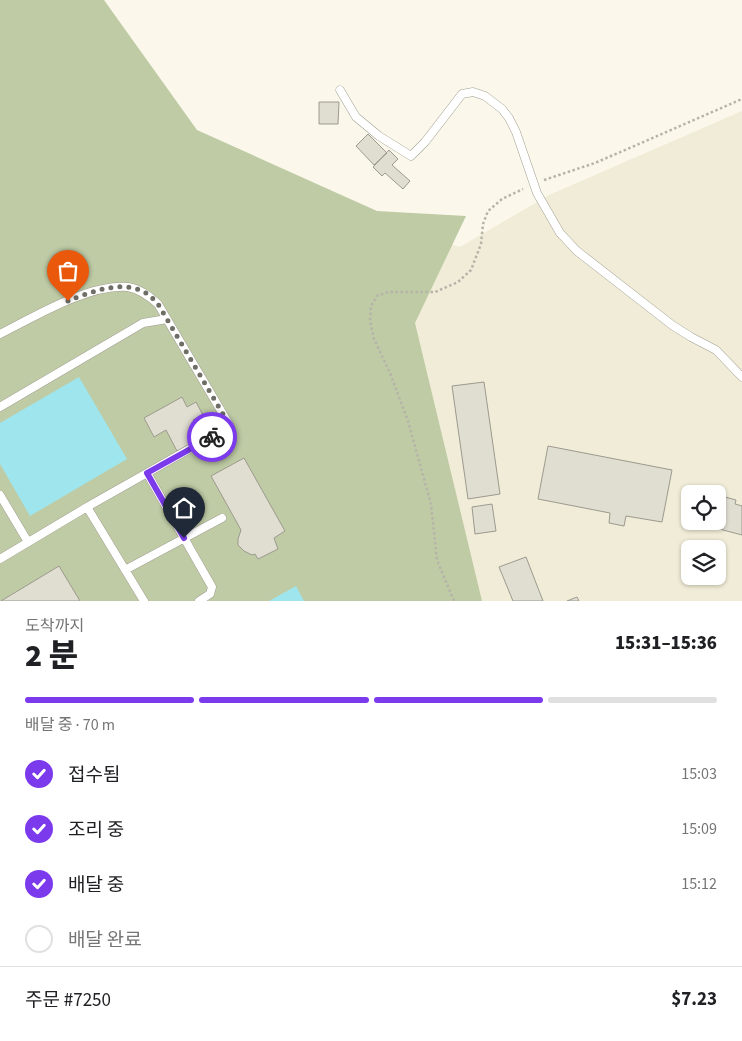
<!DOCTYPE html>
<html lang="ko">
<meta charset="utf-8">
<style>
body{margin:0;font-family:"Source Sans 3","Noto Sans KR",sans-serif;background:#f2f2f2;color:#202124;height:100vh;display:flex;flex-direction:column;font-size:19px;white-space:nowrap}
*{box-sizing:border-box;margin:0}
p{font-size:16px;color:#757577}
.icon{flex:none;width:28px;height:28px;fill:none;stroke:currentColor;stroke-width:2;stroke-linecap:round;stroke-linejoin:round}
.map{position:relative;height:601px;overflow:hidden}
.drawer{display:flex;flex-direction:column;background:#fff;flex:1}
.drawer>*{flex:none}
.fabs{position:absolute;left:681px;top:485px;display:grid;gap:10px}
.fabs a{display:grid;place-items:center;width:45px;height:45px;border-radius:8px;background:#fff;box-shadow:0 1px 4px #0004;font-size:25px}
.pin{position:absolute;display:grid;place-items:center;width:42px;height:42px;color:#fff;margin:-51px -21px;border-radius:50% 50% 50% 0;rotate:-45deg;box-shadow:0 0 5px #0007}
.pin .icon{rotate:45deg}
.courier{position:absolute;display:grid;place-items:center;width:50px;height:50px;margin:-25px;border:4px solid #7c3aed;border-radius:50%;background:#fff;color:#222;box-shadow:0 1px 6px #0007}
.summary em{font-style:normal;font-weight:800}
.summary div{display:flex;flex-direction:column-reverse}
.summary{display:flex;align-items:center;justify-content:space-between;height:85px;padding:0 25px}
h1{font-size:32px;font-weight:800;line-height:38px}
.bar{display:grid;grid-template-columns:repeat(4,1fr);gap:8px 5px;align-content:center;height:60px;padding:0 25px}
.bar i{height:6px;border-radius:4px;background:#e0e0e0}
.bar .selected{background:#7c3aed}
.bar p{grid-column:span 4}
.line{display:flex;align-items:center;gap:12px;padding:0 25px;border-top:1px solid #e0e0e0}
.line div{flex:1}
ol{padding:0 25px;list-style:none}
li{display:flex;align-items:center;gap:15px;height:55px}
li p{margin-inline-start:auto}
li .icon{padding:5px;border-radius:50%;background:#7c3aed;color:#fff;stroke-width:4}
li:last-child{color:#757577}
li i{width:28px;height:28px;border:2px solid #e0e0e0;border-radius:50%}
.map>svg:first-child{display:block}
.built{fill:#f0ecd7;fill-rule:evenodd}
.green{fill:#bfcba5}
.water{fill:#9ee5ed}
.building{fill:#e0ddd1;stroke:#9c9a8e}
.lines{fill:none;stroke-linecap:round;stroke-linejoin:round}
.lane-casing{stroke:#a29f93;stroke-width:9}
.path{stroke:#b6b3a9;stroke-width:2.5;stroke-dasharray:2.5 2.5;stroke-linecap:butt}
.lane{stroke:#fff;stroke-width:8}
.done{stroke:#6f6e66;stroke-width:5;stroke-dasharray:0 9}
.route{stroke:#7c3aed;stroke-width:6}
</style>
<div class="map">
<svg width="742" height="601" viewBox="0 0 742 601">
<rect width="100%" height="100%" fill="#fbf8eb"/>
<path class="built" d="M742,111V601H0V114L460,247L549,195ZM690,494H718V521H690ZM690,549H718V576H690Z"/>
<path class="green" d="M0,0H104L197,130L377,211L466,216L415,323L482,601H0Z"/>
<path class="water" d="M79,377L127,459L30,516L0,464V423Z
M296,586L304,601H269Z"/>
<path class="building" d="M319,102H339L338,124H319Z
M368,134L387,153L374,165L356,146Z
M389,150L398,159L392,165L410,181L403,189L385,173L382,176L373,167Z
M484,382L500,494L468,499L452,386Z
M182,397L187,407L196,402L203,415L193,420L203,437L177,451L166,430L154,437L144,418Z
M548,446L672,470L662,522L626,516L624,526L609,523L610,513L538,499Z
M244,458L285,531L274,538L278,549L258,559L255,554L252,555L244,551L238,545V539L241,530L211,476Z
M718,495L736,500L735,504L742,506V535L708,526L709,521H718Z
M492,504L496,531L475,534L472,507Z
M526,557L543,601H513L499,567Z
M59,566L80,601H1Z
M577,597L579,601H567Z"/>
<g class="lines">
<g class="lane-casing">
<path id="lane" d="M340,90L356,117L379,136L411,156L425,142L462,94L473,92L485,96L502,109L509,118L516,132L537,193L560,233L577,251L672,325L691,337L716,350L742,377
M0,334C34,317 90,283 128,287C140,289 149,296 158,304L230,426L87,507L0,559
M0,407L143,323L167,319
M147,473L212,587L210,594L199,601
M0,495L28,542
M87,507L144,601
M125,570L222,518"/>
</g>
<path class="path" d="M544,180L595,163L742,99
M454,601L437,560L431,504L408,421L390,373L374,339L370,321L371,306L377,296L388,292H435L458,282L471,270L481,244L483,224L488,211L502,199L523,189"/>
<use href="#lane" class="lane"/>
</g>
<g class="lines">
<path class="done" d="M68,301C91,292 122,279 146,293C150,295 154,300 158,304L230,426L212,437"/>
<path class="route" d="M184,538L147,473L212,437"/>
</g>
</svg>
<div class="fabs">
<a><svg class="icon" aria-label="locate" viewBox="0 0 24 24"><circle cx="12" cy="12" r="6"/><path d="M12 2v4M12 18v4M2 12h4M18 12h4"/></svg></a>
<a><svg class="icon" aria-label="layers" viewBox="0 0 24 24"><path d="M12 4l9 5-9 5-9-5zM3 14l9 5 9-5"/></svg></a>
</div>
<div class="pin" style="left:68px;top:301px;background:#ea580c"><svg class="icon" aria-label="bag" viewBox="0 0 24 24"><path d="M5 8h14l-1 12H6zM9 8a3 3 0 0 1 6 0"/></svg></div>
<div class="pin" style="left:184px;top:538px;background:#1f2937"><svg class="icon" aria-label="home" viewBox="0 0 24 24"><path d="M3 11l9-7 9 7M6 9v11h12V9"/></svg></div>
<div class="courier" style="left:212px;top:437px"><svg class="icon" aria-label="bike" viewBox="0 0 24 24"><circle cx="6" cy="16" r="4"/><circle cx="18" cy="16" r="4"/><path d="M6 16l4-8h5l3 8M10 8l3 8H6M13 5h3"/></svg></div>
</div>
<section class="drawer">
<div class="summary"><div><h1>2 분</h1><p>도착까지</p></div><em>15:31–15:36</em></div>
<div class="bar"><i class="selected"></i><i class="selected"></i><i class="selected"></i><i></i><p>배달 중 · 70 m</p></div>
<ol>
<li><svg class="icon" aria-label="check" viewBox="0 0 24 24"><path d="M5 12l5 5 9-10"/></svg>접수됨<p>15:03</p></li>
<li><svg class="icon" aria-label="check" viewBox="0 0 24 24"><path d="M5 12l5 5 9-10"/></svg>조리 중<p>15:09</p></li>
<li><svg class="icon" aria-label="check" viewBox="0 0 24 24"><path d="M5 12l5 5 9-10"/></svg>배달 중<p>15:12</p></li>
<li><i></i>배달 완료</li>
</ol>
<div class="line" style="height:65px"><div>주문 #7250</div><b>$7.23</b></div>
</section>
